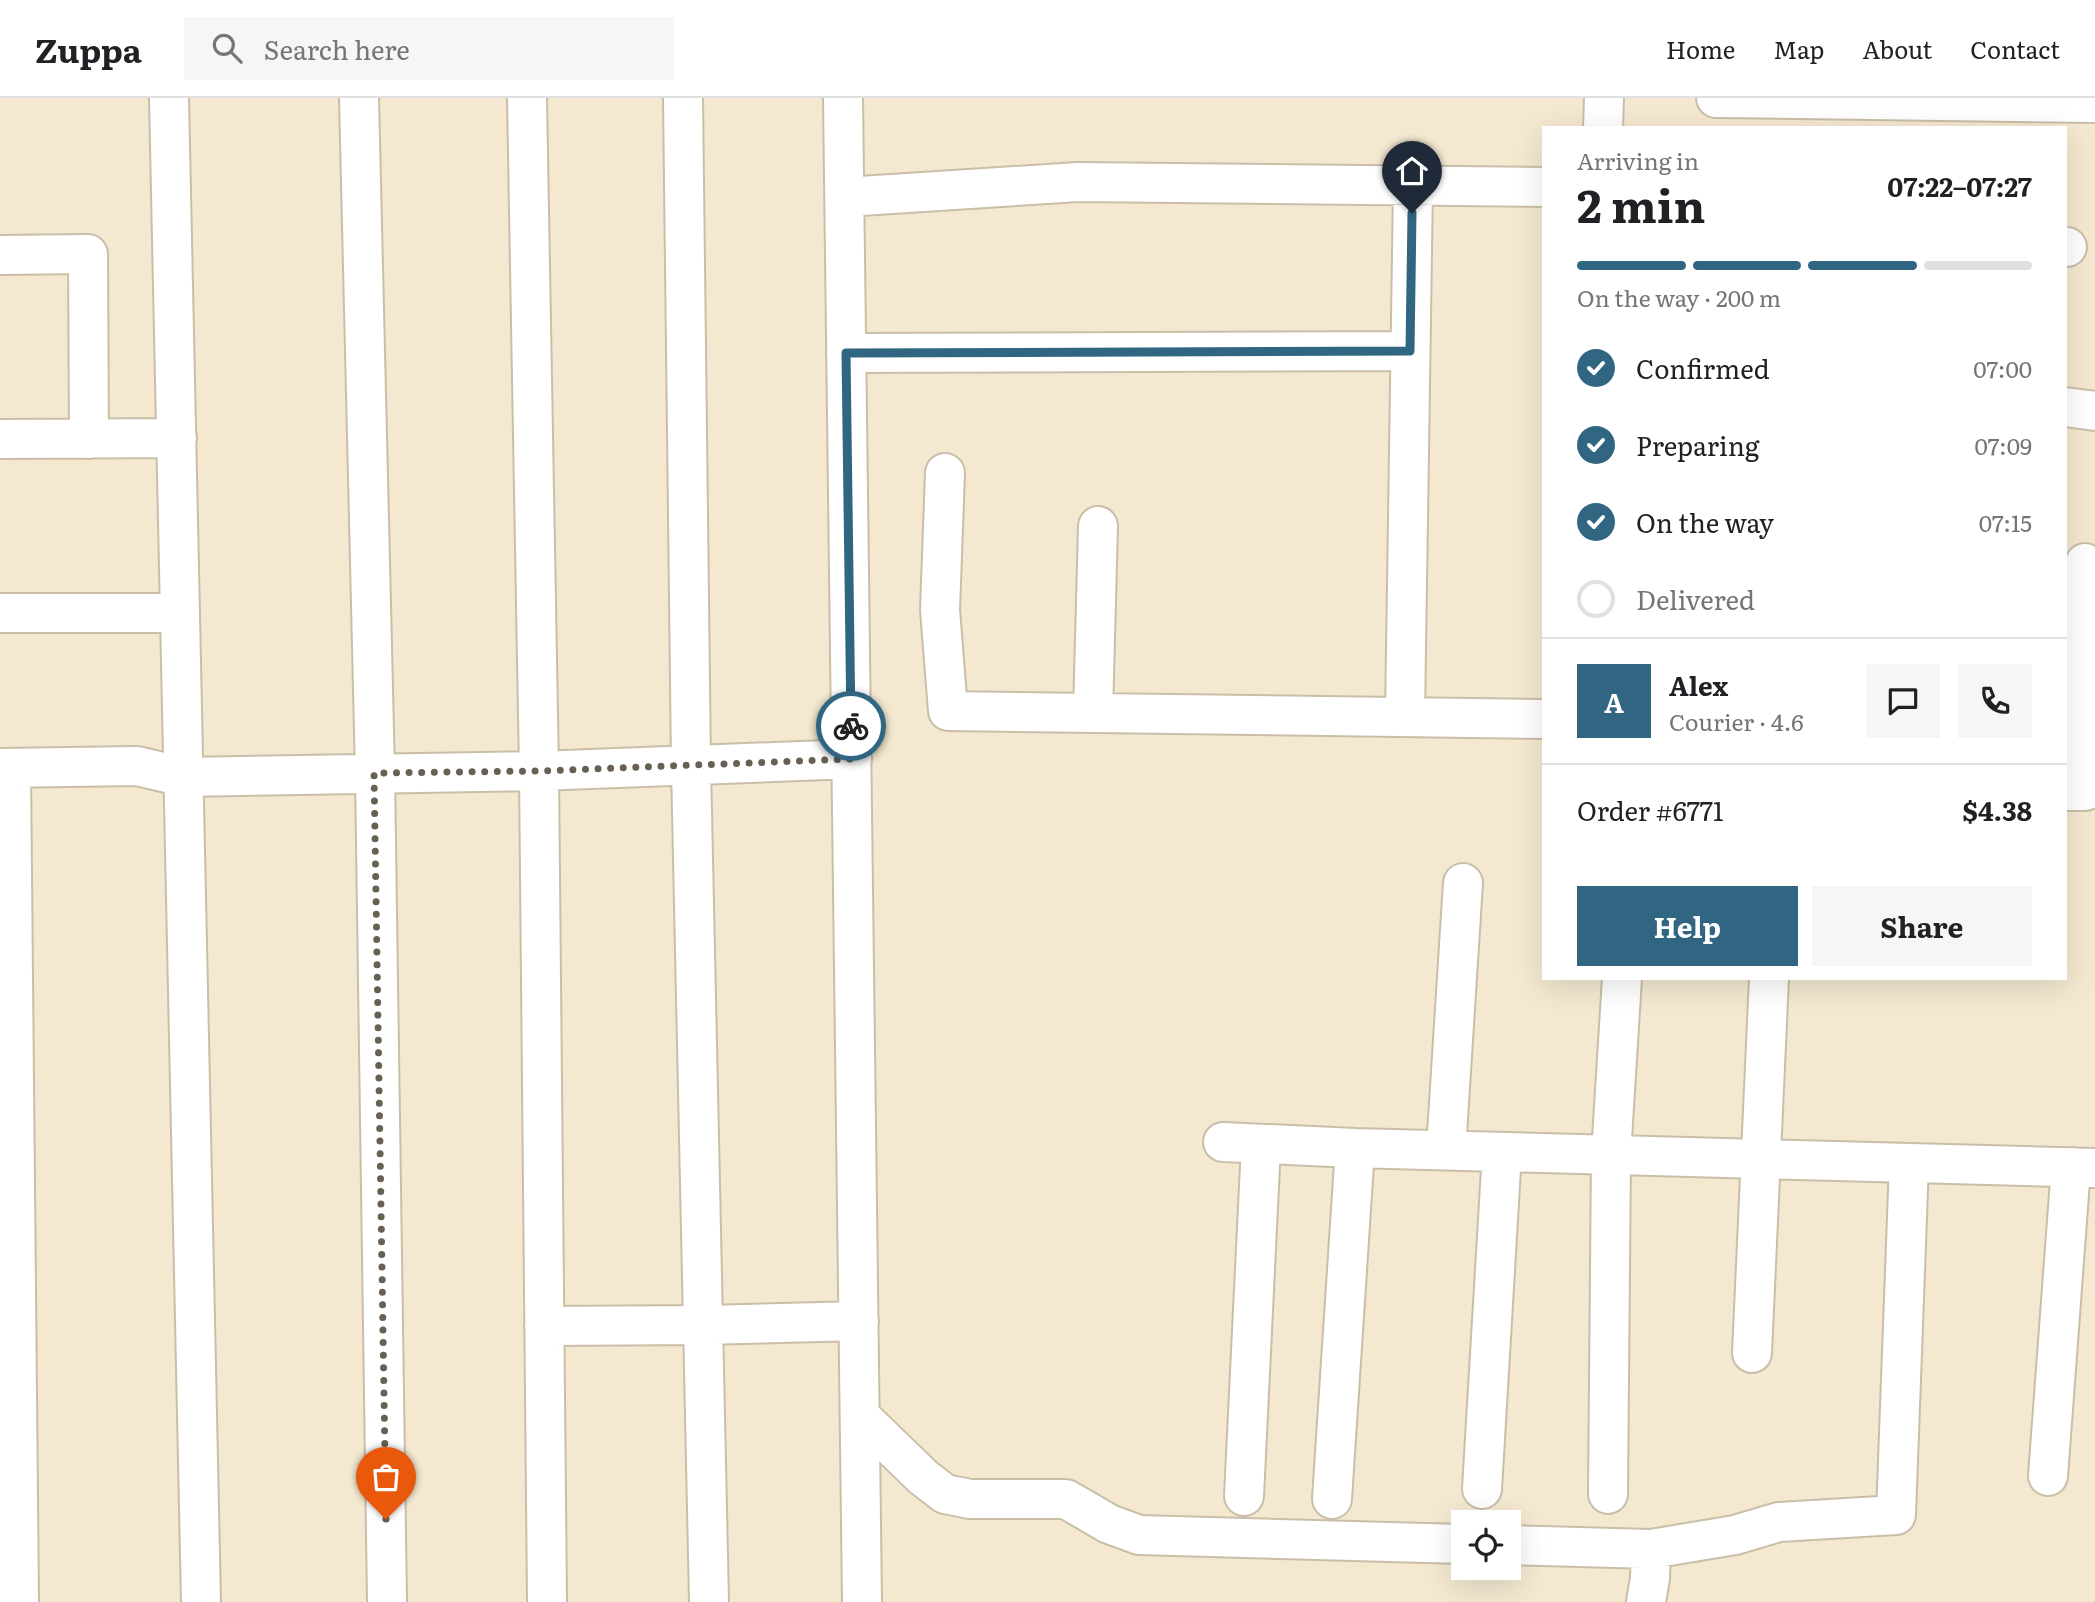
<!DOCTYPE html>
<meta charset="utf-8">
<style>
body{margin:0;font-family:Literata,serif;background:#f6f6f6;color:#202124;height:100vh;display:flex;flex-direction:column;font-size:26px;white-space:nowrap}
*{box-sizing:border-box;margin:0}
p{font-size:23px;color:#757577}
.icon{flex:none;width:38px;height:38px;fill:none;stroke:currentColor;stroke-width:2;stroke-linecap:round;stroke-linejoin:round}
.map{position:relative;flex:1;overflow:hidden}
.side{position:absolute;left:1542px;top:28px;width:525px;height:854px;display:flex;flex-direction:column;background:#fff;border-radius:0px;box-shadow:0 7px 28px #0002}
.side>*{flex:none}
.fabs{position:absolute;left:1451px;top:1412px;display:grid;gap:14px}
.fabs a{display:grid;place-items:center;width:70px;height:70px;border-radius:0px;background:#fff;box-shadow:0 7px 28px #0002;font-size:35px}
.pin{position:absolute;display:grid;place-items:center;width:60px;height:60px;color:#fff;margin:-72px -30px;border-radius:50% 50% 50% 0;rotate:-45deg;box-shadow:0 0 7px #0007}
.pin .icon{rotate:45deg}
.courier{position:absolute;display:grid;place-items:center;width:70px;height:70px;margin:-35px;border:5px solid #306681;border-radius:50%;background:#fff;color:#222;box-shadow:0 2px 9px #0007}
.headline em{font-style:normal;font-weight:700}
.headline div{display:flex;flex-direction:column-reverse}
.headline{display:flex;align-items:center;justify-content:space-between;height:119px;padding:0 35px}
h1{font-size:46px;font-weight:700;line-height:52px}
.bar{display:grid;grid-template-columns:repeat(4,1fr);gap:10px 7px;align-content:center;height:84px;padding:0 35px}
.bar i{height:9px;border-radius:5px;background:#e0e0e0}
.bar .active{background:#306681}
.bar p{grid-column:span 4}
.line{display:flex;align-items:center;gap:18px;padding:0 35px;border-top:2px solid #e0e0e0}
.line div{flex:1}
.round{display:grid;place-items:center;flex:none;width:74px;height:74px;border-radius:0px;background:#f6f6f6}
ol{padding:0 35px;list-style:none}
li{display:flex;align-items:center;gap:21px;height:77px}
li p{margin-inline-start:auto}
li .icon{padding:7px;border-radius:50%;background:#306681;color:#fff;stroke-width:4}
li:last-child{color:#757577}
li i{width:38px;height:38px;border:4px solid #e0e0e0;border-radius:50%}
.primary-button{display:flex;gap:14px;margin-top:auto;padding:14px 35px}
.primary-button a{flex:1;height:80px;border-radius:0px;background:#306681;color:#fff;font-size:28px;font-weight:700;line-height:80px;text-align:center}
.primary-button a+a{background:#f6f6f6;color:#202124}
header{display:flex;align-items:center;gap:42px;box-sizing:border-box;height:98px;padding:0 35px;background:#fff;border-bottom:2px solid #e0e0e0}
header strong{font-size:33px}
nav{display:flex;gap:38px;margin-inline-start:auto;font-size:24px}
.search{width:490px;height:63px;background:#f6f6f6;display:flex;align-items:center;gap:18px;box-sizing:border-box;padding:0 24px;border-radius:0px;color:#757577;font-size:26px}
.map>svg:first-child{display:block}
.lines{fill:none;stroke-linecap:round;stroke-linejoin:round}
.minor-casing{stroke:#cabea8;stroke-width:42}
.minor{stroke:#fff;stroke-width:38}
.done{stroke:#686153;stroke-width:7;stroke-dasharray:0 12.6}
.route{stroke:#306681;stroke-width:9}
</style>
<header>
<strong>Zuppa</strong>
<div class="search"><svg class="icon" aria-label="search" viewBox="0 0 24 24"><circle cx="10" cy="10" r="6"/><path d="M15 15l6 6"/></svg>Search here</div>
<nav><a>Home</a><a>Map</a><a>About</a><a>Contact</a></nav>
</header>
<div class="map">
<svg width="2095" height="1504" viewBox="0 0 2095 1504">
<rect width="100%" height="100%" fill="#f4e8d0"/>
<g class="lines">
<g class="minor-casing">
<path id="minor" d="M169,0L201,1504
M359,0L375,675L387,1504
M527,0L539,673L547,1504
M683,0L691,667L709,1504
M843,0L862,1504
M1716,0L2095,5
M1603,30L1604,0
M845,99L1078,84L1544,89
M2065,149H2067
M0,157L88,156L89,341
M846,255L1410,253
M2065,309L2095,313
M0,341L177,340
M945,375L940,512L948,613L1544,621
M0,515H180
M1093,615L1098,428
M1405,619L1413,88
M0,670L137,668L184,679L539,673L852,661
M11,670L19,1504
M2065,693H2085V465
M1223,1044L1355,1050L2095,1070
M1446,1052L1463,785
M544,1228L703,1227L859,1223
M1752,1255L1769,880
M860,1318L923,1379L945,1396L970,1401H1066L1109,1426L1139,1437L1463,1446
M2048,1378L2071,1069
M1482,1391L1502,1054
M1608,1396L1611,1057L1622,880
M1244,1398L1261,1047
M1332,1401L1355,1050
M1508,1447L1651,1451L1735,1437L1779,1424L1896,1417L1909,1065
M1646,1504L1650,1480L1651,1451"/>
</g>
<use href="#minor" class="minor"/>
</g>
<g class="lines">
<path class="done" d="M386,1421L374,675L539,673L852,661L851,628"/>
<path class="route" d="M851,628L846,255L1410,253L1412,115"/>
</g>
</svg>
<div class="fabs">
<a><svg class="icon" aria-label="locate" viewBox="0 0 24 24"><circle cx="12" cy="12" r="6"/><path d="M12 2v4M12 18v4M2 12h4M18 12h4"/></svg></a>
</div>
<div class="pin" style="left:386px;top:1421px;background:#ea580c"><svg class="icon" aria-label="bag" viewBox="0 0 24 24"><path d="M5 8h14l-1 12H6zM9 8a3 3 0 0 1 6 0"/></svg></div>
<div class="pin" style="left:1412px;top:115px;background:#1f2937"><svg class="icon" aria-label="home" viewBox="0 0 24 24"><path d="M3 11l9-7 9 7M6 9v11h12V9"/></svg></div>
<div class="courier" style="left:851px;top:628px"><svg class="icon" aria-label="bike" viewBox="0 0 24 24"><circle cx="6" cy="16" r="4"/><circle cx="18" cy="16" r="4"/><path d="M6 16l4-8h5l3 8M10 8l3 8H6M13 5h3"/></svg></div>
<section class="side">
<div class="headline"><div><h1>2 min</h1><p>Arriving in</p></div><em>07:22–07:27</em></div>
<div class="bar"><i class="active"></i><i class="active"></i><i class="active"></i><i></i><p>On the way · 200 m</p></div>
<ol>
<li><svg class="icon" aria-label="check" viewBox="0 0 24 24"><path d="M5 12l5 5 9-10"/></svg>Confirmed<p>07:00</p></li>
<li><svg class="icon" aria-label="check" viewBox="0 0 24 24"><path d="M5 12l5 5 9-10"/></svg>Preparing<p>07:09</p></li>
<li><svg class="icon" aria-label="check" viewBox="0 0 24 24"><path d="M5 12l5 5 9-10"/></svg>On the way<p>07:15</p></li>
<li><i></i>Delivered</li>
</ol>
<div class="line" style="height:126px"><b class="round" style="background:#306681;color:#fff">A</b><div><b>Alex</b><p>Courier · 4.6</p></div><a class="round"><svg class="icon" aria-label="chat" viewBox="0 0 24 24"><path d="M4 5h16v11H9l-5 4z"/></svg></a><a class="round"><svg class="icon" aria-label="phone" viewBox="0 0 24 24"><path d="M5 4h4l2 5-3 2q2 4 5 5l2-3 5 2v4C11 20 4 13 5 4z"/></svg></a></div>
<div class="line" style="height:91px"><div>Order #6771</div><b>$4.38</b></div>
<div class="primary-button"><a>Help</a><a>Share</a></div>
</section>
</div>
